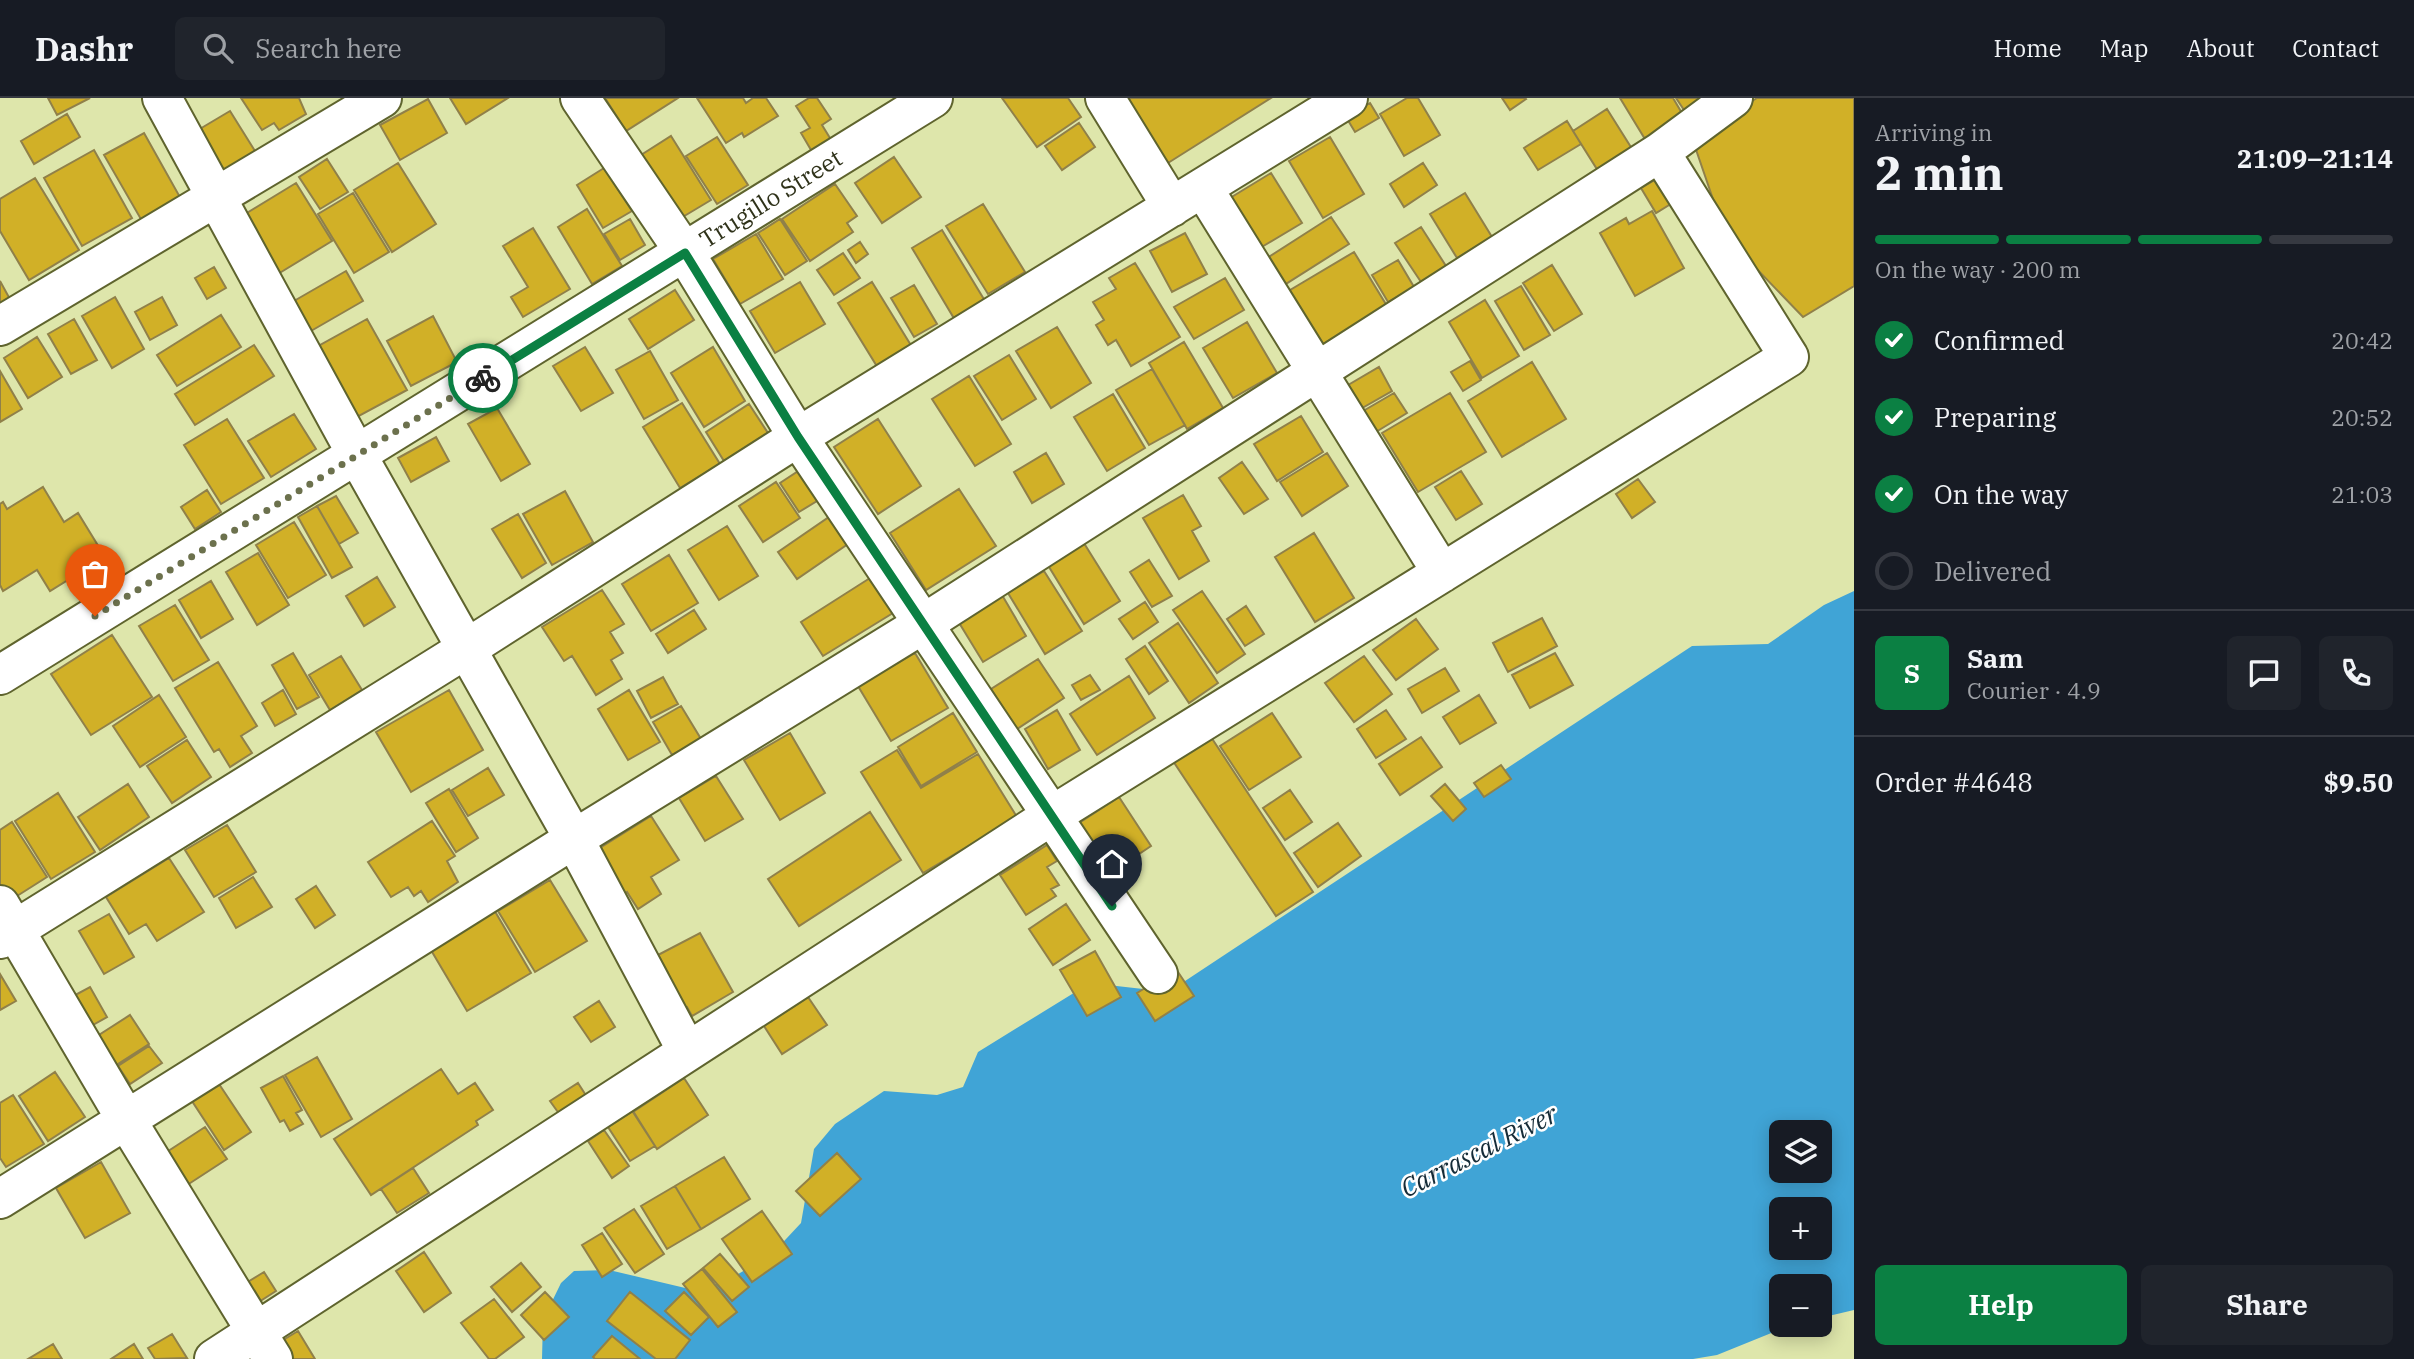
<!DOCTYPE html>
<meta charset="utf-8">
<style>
body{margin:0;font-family:"IBM Plex Serif",serif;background:#20242c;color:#f1f3f6;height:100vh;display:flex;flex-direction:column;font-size:26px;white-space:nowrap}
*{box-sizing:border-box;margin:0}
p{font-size:23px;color:#9ea1a6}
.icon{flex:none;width:38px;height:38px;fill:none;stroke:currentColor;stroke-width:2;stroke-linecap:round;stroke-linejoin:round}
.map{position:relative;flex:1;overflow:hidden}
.sheet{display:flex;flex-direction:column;background:#171b24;width:560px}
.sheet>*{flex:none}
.buttons{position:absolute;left:1769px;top:1022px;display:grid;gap:14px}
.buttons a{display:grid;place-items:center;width:63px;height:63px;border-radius:10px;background:#171b24;box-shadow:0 4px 18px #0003;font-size:35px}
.pin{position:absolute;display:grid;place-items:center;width:60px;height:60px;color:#fff;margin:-72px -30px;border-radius:50% 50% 50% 0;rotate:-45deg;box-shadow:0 0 7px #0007}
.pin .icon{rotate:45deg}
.courier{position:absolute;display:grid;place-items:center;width:70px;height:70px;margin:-35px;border:5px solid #0b8043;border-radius:50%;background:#fff;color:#222;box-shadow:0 2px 9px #0007}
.headline em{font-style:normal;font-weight:700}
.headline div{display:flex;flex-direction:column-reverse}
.headline{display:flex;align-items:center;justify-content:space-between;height:119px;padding:0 21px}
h1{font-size:46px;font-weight:700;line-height:52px}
.bar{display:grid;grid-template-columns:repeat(4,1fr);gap:10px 7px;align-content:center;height:84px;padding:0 21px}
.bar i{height:9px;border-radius:5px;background:#363941}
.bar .on{background:#0b8043}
.bar p{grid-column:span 4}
.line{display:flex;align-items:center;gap:18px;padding:0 21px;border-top:2px solid #363941}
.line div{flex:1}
.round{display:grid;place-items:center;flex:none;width:74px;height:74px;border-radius:10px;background:#20242c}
ol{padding:0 21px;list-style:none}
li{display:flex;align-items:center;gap:21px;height:77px}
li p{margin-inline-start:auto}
li .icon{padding:7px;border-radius:50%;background:#0b8043;color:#fff;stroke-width:4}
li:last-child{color:#9ea1a6}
li i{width:38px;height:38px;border:4px solid #363941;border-radius:50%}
.primary-button{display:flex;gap:14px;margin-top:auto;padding:14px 21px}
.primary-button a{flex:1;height:80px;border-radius:10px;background:#0b8043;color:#fff;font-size:28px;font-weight:700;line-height:80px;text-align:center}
.primary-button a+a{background:#20242c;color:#f1f3f6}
header{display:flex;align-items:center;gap:42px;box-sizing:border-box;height:98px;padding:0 35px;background:#171b24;border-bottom:2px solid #363941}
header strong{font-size:33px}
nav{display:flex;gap:38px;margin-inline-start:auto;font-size:24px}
.search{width:490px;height:63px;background:#20242c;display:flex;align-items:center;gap:18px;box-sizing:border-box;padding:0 24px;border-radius:10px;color:#9ea1a6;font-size:26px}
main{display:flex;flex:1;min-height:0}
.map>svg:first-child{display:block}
.water{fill:#40a4d6;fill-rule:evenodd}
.building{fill:#d1b027;stroke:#908049;stroke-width:2}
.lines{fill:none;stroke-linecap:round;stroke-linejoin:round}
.minor-casing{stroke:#5f642e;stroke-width:42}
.minor{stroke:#fff;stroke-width:38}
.done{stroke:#6c714d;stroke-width:7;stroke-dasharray:0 12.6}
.route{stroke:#0b8043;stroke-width:9}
.labels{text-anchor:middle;stroke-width:5;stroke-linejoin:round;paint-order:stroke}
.street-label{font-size:24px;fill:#2f321a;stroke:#fff}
.water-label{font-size:26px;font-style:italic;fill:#162c38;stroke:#fff}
</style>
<header>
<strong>Dashr</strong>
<div class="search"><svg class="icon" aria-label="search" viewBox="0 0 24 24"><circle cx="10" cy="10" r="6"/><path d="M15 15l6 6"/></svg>Search here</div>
<nav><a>Home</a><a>Map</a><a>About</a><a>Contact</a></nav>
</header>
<main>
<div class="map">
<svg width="1854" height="1261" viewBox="0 0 1854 1261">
<rect width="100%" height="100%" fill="#dee6ab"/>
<path class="water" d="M1854,493V1212L1820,1220V1188H1782V1227H1791L1717,1257L1693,1261H542L543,1222L561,1185L574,1173L609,1172L698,1193L733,1179L771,1157L801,1125L814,1051L835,1026L884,993L937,997L963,989L978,954L1090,885L1152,892L1179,887L1692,548L1768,546L1824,507ZM1782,1034H1820V1073H1782ZM1782,1111H1820V1150H1782Z"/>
<path class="building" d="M48,0H90L57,17Z
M241,0H299L306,16L279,32L274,25L262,32Z
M450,0H508L466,26Z
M605,0H678L626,33Z
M697,0H743L746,5L753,0H766L778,18L744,39L742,35L726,45Z
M809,0H817L831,21L822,27L833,45L814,57L801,35L810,30L796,8Z
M1002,0H1068L1081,19L1037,49Z
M1131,0H1271L1168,65L1127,2Z
M1407,0H1418L1440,37L1404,58L1380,16Z
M1502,0H1525L1526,1L1510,12Z
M1620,0H1673L1686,22L1648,46Z
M1676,0H1705L1684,12Z
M1757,0H1854V188L1803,219L1726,139L1692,40Z
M428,1L447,35L400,62L380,27Z
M1370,5L1379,20L1355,34L1346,19Z
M1607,11L1634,54L1600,76L1573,33Z
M230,13L255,53L213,79L188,38Z
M67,16L80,39L34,66L21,43Z
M1567,23L1581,46L1538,72L1524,50Z
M1079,25L1095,49L1062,72L1045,48Z
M144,35L181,101L142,123L104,57Z
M671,38L711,102L681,120L641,57Z
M717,39L748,87L717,106L686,58Z
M1330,39L1364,96L1323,120L1289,63Z
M94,52L132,120L82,148L44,80Z
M894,59L921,99L882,125L855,85Z
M327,61L348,94L320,111L299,79Z
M398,65L436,126L392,154L354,92Z
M1423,65L1437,87L1404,109L1390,86Z
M604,70L632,113L603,130L577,87Z
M1271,75L1302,125L1260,150L1230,100Z
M1660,79L1674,104L1656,115L1641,90Z
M35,80L79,152L29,182L0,133V101Z
M296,85L332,143L273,179L237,121Z
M835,86L857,118L847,125L853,134L810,163L782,121Z
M353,95L389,154L354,175L318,116Z
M1465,95L1492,139L1457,160L1430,116Z
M983,106L1025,174L988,196L946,128Z
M587,111L622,168L592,186L558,129Z
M1652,113L1684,170L1635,198L1600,135L1626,120L1629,126Z
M1331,119L1349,146L1281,189L1264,162Z
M630,121L645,147L620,162L604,136Z
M780,121L807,163L785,177L758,135Z
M1421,129L1446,168L1421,184L1395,145Z
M533,130L570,191L523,219L511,199L528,189L503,148Z
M942,132L985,203L955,222L912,150Z
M1185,135L1207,176L1172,194L1150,153Z
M756,136L783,181L740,206L713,161Z
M860,144L868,156L856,165L848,152Z
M1354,154L1387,208L1318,249L1285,195Z
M843,155L860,180L834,197L817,172Z
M1398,162L1414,189L1388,204L1372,177Z
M1135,165L1180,239L1131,268L1116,242L1108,247L1096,227L1104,222L1093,204L1116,191L1109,180Z
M1552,167L1582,216L1554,233L1523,185Z
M214,169L226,190L207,201L195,180Z
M346,173L363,203L304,237L287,207Z
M1225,180L1244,212L1194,241L1174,209Z
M0,183L12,205L0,212Z
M800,184L825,226L775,255L750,213Z
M872,184L912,249L878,270L838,205Z
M914,187L937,226L914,239L891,200Z
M1521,188L1550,237L1524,252L1495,203Z
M675,192L694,222L648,251L629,221Z
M115,199L144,251L112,270L82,218Z
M162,199L177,227L150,242L135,214Z
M1485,202L1519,258L1482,280L1449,224Z
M221,217L241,249L177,288L157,257Z
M433,218L457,264L411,288L387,243Z
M74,221L97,262L71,276L48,236Z
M367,221L407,292L344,326L304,256Z
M1247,224L1277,275L1233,300L1203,250Z
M1057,229L1091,285L1051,310L1016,253Z
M37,239L62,279L28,300L4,260Z
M1184,244L1223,310L1187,331L1149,265Z
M254,247L274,278L195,327L175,296Z
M585,249L613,295L581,313L553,268Z
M713,249L745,303L704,329L671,275Z
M650,253L678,302L644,321L616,272Z
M1009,257L1036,301L1002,322L974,278Z
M1470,263L1481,282L1463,293L1451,274Z
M1532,264L1566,321L1502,359L1468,303Z
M1379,269L1392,293L1357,313L1343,290Z
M1152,271L1185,327L1149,347L1116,292Z
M0,273L22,311L0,324Z
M969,278L1011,346L975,368L932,301Z
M1394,295L1407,315L1371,337L1358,316Z
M1450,295L1486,354L1418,394L1382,335Z
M1113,296L1145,350L1107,373L1074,319Z
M682,305L720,366L680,390L643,329Z
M749,306L768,335L724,363L706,334Z
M497,310L530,366L501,383L468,326Z
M294,316L316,351L271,379L248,343Z
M1301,318L1323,354L1277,383L1254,346Z
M227,321L264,380L221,406L184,347Z
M878,321L921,388L878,416L834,349Z
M436,339L449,363L411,384L398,360Z
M1046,355L1064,386L1032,405L1014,374Z
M1327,355L1348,388L1302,418L1280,384Z
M1242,364L1268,401L1244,416L1219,380Z
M803,370L822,400L799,414L780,385Z
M1461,373L1482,406L1456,422L1435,389Z
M1638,381L1655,404L1632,420L1616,396Z
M776,384L800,420L763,444L739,408Z
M43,389L64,424L78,415L105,459L50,493L37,472L3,493L0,487V406L3,404L7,411Z
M959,391L996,448L926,492L890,435Z
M207,392L221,414L195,431L181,409Z
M565,393L593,444L552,467L523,416Z
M1183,397L1201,428L1192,433L1209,463L1179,481L1143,420Z
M336,398L358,435L339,446L317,408Z
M317,408L352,469L332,480L298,419Z
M518,416L546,465L522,480L492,431Z
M829,419L848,446L797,481L778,454Z
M294,424L326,477L288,500L256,447Z
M727,428L758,478L719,502L688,452Z
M1314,435L1354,500L1315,524L1275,459Z
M1082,442L1120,503L1084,526L1046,464Z
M258,455L289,507L257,527L226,474Z
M669,457L698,505L651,533L622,486Z
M1149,462L1172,498L1152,509L1130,474Z
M1044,473L1082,533L1045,556L1008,495Z
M377,479L395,509L364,528L346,498Z
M870,480L893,515L823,558L801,524Z
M211,483L233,521L201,540L179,502Z
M602,492L624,526L610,534L623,555L611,562L622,581L596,597L572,558L564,563L542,529Z
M1202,493L1245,556L1217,575L1173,512Z
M1002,497L1026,538L983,564L958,523Z
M1145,504L1158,524L1133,541L1119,521Z
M175,507L209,562L173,583L139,528Z
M1246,508L1264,536L1245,548L1227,521Z
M694,512L706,531L668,555L656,536Z
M1542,520L1557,548L1508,574L1493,545Z
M1416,521L1438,551L1396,582L1373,552Z
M1178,525L1218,585L1189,605L1149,545Z
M112,537L152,599L91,637L51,576Z
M1145,548L1168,583L1149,596L1126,561Z
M293,555L319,599L297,611L272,567Z
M915,555L948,610L891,643L858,588Z
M1555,555L1573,587L1530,610L1512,577Z
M341,558L362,592L330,612L309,577Z
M1364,558L1392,596L1354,624L1325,585Z
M1038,561L1064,600L1017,631L991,591Z
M218,564L257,628L241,638L252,655L230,669L219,651L214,654L175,590Z
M1445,570L1459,593L1422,615L1408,591Z
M1090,577L1100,592L1081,602L1072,587Z
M1129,578L1155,620L1097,657L1070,616Z
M663,579L678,606L651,620L637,593Z
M283,592L296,616L275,628L262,605Z
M449,592L483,652L411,694L376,634Z
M629,592L660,644L628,662L598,611Z
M159,597L186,639L140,669L113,628Z
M1479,597L1496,625L1460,646L1443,619Z
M681,608L701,641L672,657L653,624Z
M1057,612L1080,652L1048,671L1025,631Z
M1386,612L1406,641L1376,660L1357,631Z
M953,615L977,654L921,688L898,649Z
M1272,615L1301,659L1249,692L1220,648Z
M790,635L825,695L780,722L744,662Z
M1211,639L1313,794L1276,818L1173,663Z
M1421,639L1442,669L1400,697L1379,666Z
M187,642L211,679L172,705L147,668Z
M897,652L921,690L978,656L1017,719L923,775L861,674Z
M1501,667L1511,681L1484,699L1474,685Z
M488,670L504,697L468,718L452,692Z
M716,678L743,721L705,743L679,700Z
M128,686L149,719L100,752L78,719Z
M1445,686L1466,711L1453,723L1431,698Z
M449,691L478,740L456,754L426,705Z
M1290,692L1312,724L1285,742L1263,710Z
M58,695L95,754L51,781L15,723Z
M1119,699L1151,748L1109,776L1076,727Z
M870,714L901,762L799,828L768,781Z
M651,718L679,762L651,779L661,796L638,811L627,794L623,797L595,753Z
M432,723L455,758L447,763L458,784L428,804L421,793L414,798L408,789L391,799L368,764Z
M12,724L47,779L6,805L0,796V732Z
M1338,725L1361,758L1318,789L1294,755Z
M227,727L256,774L214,799L185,752Z
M1047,747L1057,763L1047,769L1059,787L1051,791L1056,798L1026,817L1000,777Z
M169,760L204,814L157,843L146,826L129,836L106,799Z
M253,779L272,809L236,830L219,800Z
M550,782L587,843L535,874L498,813Z
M316,788L335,817L315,830L296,801Z
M1066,806L1090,842L1053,867L1029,831Z
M493,810L531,875L467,913L428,847Z
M109,816L134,859L104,876L79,833Z
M700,835L733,894L692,918L687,909L676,915L657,881L668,875L658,857Z
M1095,853L1121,899L1087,918L1060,872Z
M1176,871L1194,898L1155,923L1137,895Z
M0,876L16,903L0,912Z
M90,889L107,919L84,932L66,902Z
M808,899L827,927L782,956L764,928Z
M599,903L615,929L591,944L574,919Z
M130,917L149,946L107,973L88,944Z
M149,948L162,965L130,986L118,968Z
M317,959L352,1021L321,1039L285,977Z
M441,971L458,996L475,985L493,1012L476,1023L478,1027L371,1097L334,1041Z
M55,974L85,1019L48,1043L19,998Z
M283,978L302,1012L296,1015L303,1026L290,1033L284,1022L280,1024L261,990Z
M684,980L708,1017L657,1051L633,1014Z
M217,983L251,1034L224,1052L190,1000Z
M578,985L587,999L560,1017L550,1003Z
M13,997L44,1046L6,1069L0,1060V1005Z
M633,1013L655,1048L630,1063L608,1029Z
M205,1029L227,1061L178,1093L156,1061Z
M604,1032L629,1068L612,1080L588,1043Z
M837,1055L861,1081L820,1118L796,1093Z
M724,1059L750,1101L701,1131L675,1088Z
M101,1064L130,1115L85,1140L56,1090Z
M413,1070L429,1095L397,1115L381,1091Z
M675,1088L701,1131L667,1151L641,1108Z
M634,1111L664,1156L635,1175L604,1130Z
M762,1113L792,1156L752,1184L722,1141Z
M602,1135L622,1166L602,1179L582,1147Z
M424,1154L451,1195L424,1214L396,1173Z
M720,1156L749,1189L732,1203L703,1170Z
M521,1165L541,1189L512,1214L491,1189Z
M702,1171L737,1214L718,1229L683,1186Z
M264,1174L276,1193L251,1209L238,1190Z
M545,1194L569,1219L544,1242L521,1217Z
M630,1194L690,1242L675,1261H656L607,1223Z
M684,1194L709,1219L691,1237L665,1213Z
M494,1201L524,1239L495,1261H489L461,1225Z
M298,1233L315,1261H276L270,1250Z
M172,1236L187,1260L155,1261L148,1250Z
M612,1238L640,1261H595L593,1259Z
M53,1246L62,1261H28Z
M134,1246L143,1261H111Z"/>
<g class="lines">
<g class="minor-casing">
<path id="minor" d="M162,0L357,357L574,741L687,953
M580,0L685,155L798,339L1158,876
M1105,0L1172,109
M1203,90L1442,475
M0,228L382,0
M0,577L933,0
M0,807L127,1023L273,1261
M0,841L466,551L798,339L1348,0
M0,1101L574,741L923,526L1660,54L1733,0
M214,1261L1051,718L1789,259L1660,54"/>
</g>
<use href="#minor" class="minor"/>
</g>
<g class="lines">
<path class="done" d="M95,518L483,280"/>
<path class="route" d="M483,280L685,155L798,339L1112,808"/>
</g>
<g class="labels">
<g class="street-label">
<text transform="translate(771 101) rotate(-32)" y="8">Trugillo Street</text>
</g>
<g class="water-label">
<text transform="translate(1479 1053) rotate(-27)" y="9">Carrascal River</text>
</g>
</g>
</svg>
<div class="buttons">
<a><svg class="icon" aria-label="layers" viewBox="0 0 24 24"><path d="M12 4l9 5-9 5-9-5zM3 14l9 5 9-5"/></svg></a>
<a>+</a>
<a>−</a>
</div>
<div class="pin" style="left:95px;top:518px;background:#ea580c"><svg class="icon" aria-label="bag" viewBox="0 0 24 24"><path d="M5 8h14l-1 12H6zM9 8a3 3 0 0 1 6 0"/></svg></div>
<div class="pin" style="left:1112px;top:808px;background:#1f2937"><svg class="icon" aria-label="home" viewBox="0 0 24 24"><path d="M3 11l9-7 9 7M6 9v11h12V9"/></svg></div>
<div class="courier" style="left:483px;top:280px"><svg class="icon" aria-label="bike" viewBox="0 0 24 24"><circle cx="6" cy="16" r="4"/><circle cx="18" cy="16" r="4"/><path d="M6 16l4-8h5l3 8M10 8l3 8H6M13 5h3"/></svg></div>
</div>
<section class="sheet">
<div class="headline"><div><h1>2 min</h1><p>Arriving in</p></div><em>21:09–21:14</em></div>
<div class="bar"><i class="on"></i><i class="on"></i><i class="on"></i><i></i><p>On the way · 200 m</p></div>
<ol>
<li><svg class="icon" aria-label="check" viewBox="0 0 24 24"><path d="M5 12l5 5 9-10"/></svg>Confirmed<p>20:42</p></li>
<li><svg class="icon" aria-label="check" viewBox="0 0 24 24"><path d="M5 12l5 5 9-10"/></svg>Preparing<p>20:52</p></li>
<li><svg class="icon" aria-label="check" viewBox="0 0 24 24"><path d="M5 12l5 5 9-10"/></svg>On the way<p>21:03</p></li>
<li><i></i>Delivered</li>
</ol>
<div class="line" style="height:126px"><b class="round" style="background:#0b8043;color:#fff">S</b><div><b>Sam</b><p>Courier · 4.9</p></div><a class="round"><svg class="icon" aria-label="chat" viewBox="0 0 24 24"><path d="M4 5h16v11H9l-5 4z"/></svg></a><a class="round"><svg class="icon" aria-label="phone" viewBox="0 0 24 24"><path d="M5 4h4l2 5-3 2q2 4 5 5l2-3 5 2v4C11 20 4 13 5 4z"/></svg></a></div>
<div class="line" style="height:91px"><div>Order #4648</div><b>$9.50</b></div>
<div class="primary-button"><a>Help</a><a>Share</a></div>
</section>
</main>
